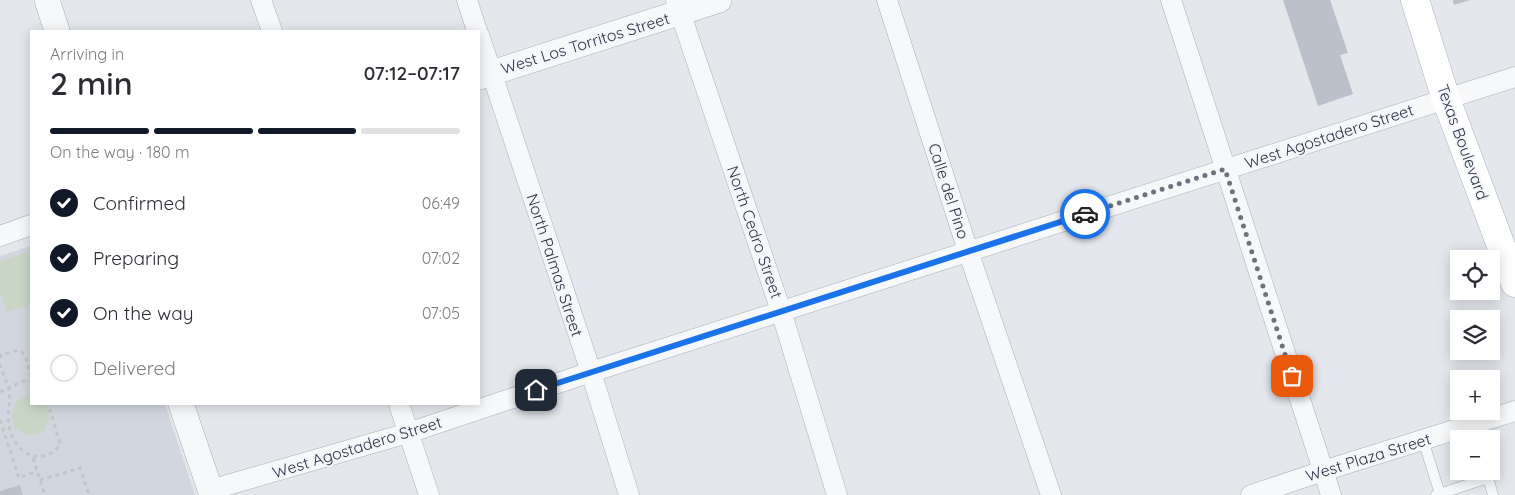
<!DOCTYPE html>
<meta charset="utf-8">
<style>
body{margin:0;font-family:Quicksand,sans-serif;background:#f2f2f3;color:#2b2b33;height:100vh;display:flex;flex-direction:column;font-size:19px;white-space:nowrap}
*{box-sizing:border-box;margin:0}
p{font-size:16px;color:#7c7c81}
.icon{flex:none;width:28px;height:28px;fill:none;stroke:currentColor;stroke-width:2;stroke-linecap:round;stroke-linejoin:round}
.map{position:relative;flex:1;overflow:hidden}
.side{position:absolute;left:30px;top:30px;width:450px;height:375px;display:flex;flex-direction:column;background:#fff;border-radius:0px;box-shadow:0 2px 12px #0003}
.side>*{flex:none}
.buttons{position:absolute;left:1450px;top:250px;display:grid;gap:10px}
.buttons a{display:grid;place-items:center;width:50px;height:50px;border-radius:0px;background:#fff;box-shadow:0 2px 12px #0003;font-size:25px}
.pin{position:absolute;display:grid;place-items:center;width:42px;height:42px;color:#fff;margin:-21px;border-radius:10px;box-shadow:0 2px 8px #0006}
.courier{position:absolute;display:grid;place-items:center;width:50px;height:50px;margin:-25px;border:4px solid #1a73e8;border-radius:50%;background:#fff;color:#222;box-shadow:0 1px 6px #0007}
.summary em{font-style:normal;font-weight:600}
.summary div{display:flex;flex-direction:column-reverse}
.summary{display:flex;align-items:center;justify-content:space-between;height:85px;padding:0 20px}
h1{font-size:32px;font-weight:600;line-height:38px}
.bar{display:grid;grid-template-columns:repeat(4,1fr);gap:8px 5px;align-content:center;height:60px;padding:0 20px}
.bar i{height:6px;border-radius:4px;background:#e1e1e2}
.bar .selected{background:#111827}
.bar p{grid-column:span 4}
ol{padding:0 20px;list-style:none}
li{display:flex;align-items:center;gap:15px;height:55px}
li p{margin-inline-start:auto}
li .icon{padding:5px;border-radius:50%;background:#111827;color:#fff;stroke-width:4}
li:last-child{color:#7c7c81}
li i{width:28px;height:28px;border:2px solid #e1e1e2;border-radius:50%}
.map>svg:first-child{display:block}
.built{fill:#d2d6de}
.green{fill:#c9d6c5}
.building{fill:#bbc0ca}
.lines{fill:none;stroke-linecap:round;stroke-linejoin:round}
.service-casing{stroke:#a9aeb7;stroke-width:11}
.minor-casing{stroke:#a9aeb7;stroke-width:21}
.tertiary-casing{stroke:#a9aeb7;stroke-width:26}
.secondary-casing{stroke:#a9aeb7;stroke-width:29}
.path{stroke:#c2c5cb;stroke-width:3;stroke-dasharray:4 4;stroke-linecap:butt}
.service{stroke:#f7f8fa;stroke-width:10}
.minor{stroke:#f7f8fa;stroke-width:20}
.tertiary{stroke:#f7f8fa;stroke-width:25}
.secondary{stroke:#fff;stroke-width:28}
.done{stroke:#6c737f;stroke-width:5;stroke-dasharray:0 9}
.route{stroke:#1a73e8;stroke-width:6}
.labels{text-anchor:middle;stroke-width:4;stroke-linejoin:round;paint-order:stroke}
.street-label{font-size:16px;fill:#2b3445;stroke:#f4f6f9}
</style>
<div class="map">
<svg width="1515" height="495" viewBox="0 0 1515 495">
<rect width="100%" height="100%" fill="#e4e7ec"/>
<path class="built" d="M31,246V404H165L195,495H0V256Z"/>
<path class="green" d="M31,251V304L7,312L0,291V261Z
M31,395V404H46L50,417L44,431L29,435L15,429L11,415L17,400Z"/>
<path class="building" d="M1283,0H1330L1348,53L1340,55L1353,94L1318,106Z
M1453,0H1470L1454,5Z
M20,485L23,495H0V491Z"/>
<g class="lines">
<g class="service-casing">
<path id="service" d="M1423,440L1440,494
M1436,495L1488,478L1493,495"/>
</g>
<g class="minor-casing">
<path id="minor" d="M261,0L272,31
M467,0L477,31
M676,0L781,311L837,495
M887,0L968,251L1051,495
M1171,0L1331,495
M479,35L591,372L629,495
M0,236L31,225
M399,404L429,495
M210,490L408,433L591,372L1515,77
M1251,495L1323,471L1515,411"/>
</g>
<g class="tertiary-casing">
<path id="tertiary" d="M47,0L57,31
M479,77L719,0
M181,404L212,495"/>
</g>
<g class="secondary-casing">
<path id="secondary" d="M1415,0L1446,99L1515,283"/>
</g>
<path class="path" d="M0,358L1,355L14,351H21L25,356L31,376
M0,364C2,373 7,381 9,390C11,402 7,413 9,425C12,443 27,462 46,455C53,452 57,451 60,443L48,404
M0,392L23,381H31
M0,420L19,478L37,471
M33,458L45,495
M40,480L80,468L89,495"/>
<use href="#service" class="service"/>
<use href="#minor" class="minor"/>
<use href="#tertiary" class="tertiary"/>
<use href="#secondary" class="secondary"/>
</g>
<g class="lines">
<path class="done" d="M1085,214L1225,169L1292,376"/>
<path class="route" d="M536,390L1085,214"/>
</g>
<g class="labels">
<g class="street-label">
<text transform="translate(585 43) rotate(-17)" y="6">West Los Torritos Street</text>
<text transform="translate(1329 136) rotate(-18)" y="6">West Agostadero Street</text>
<text transform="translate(1463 142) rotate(70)" y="6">Texas Boulevard</text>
<text transform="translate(949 191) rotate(72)" y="6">Calle del Pino</text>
<text transform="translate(755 232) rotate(71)" y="6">North Cedro Street</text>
<text transform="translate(555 265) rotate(72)" y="6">North Palmas Street</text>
<text transform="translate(357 447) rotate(-17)" y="6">West Agostadero Street</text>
<text transform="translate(1368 457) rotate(-17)" y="6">West Plaza Street</text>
</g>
</g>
</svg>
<div class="buttons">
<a><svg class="icon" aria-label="locate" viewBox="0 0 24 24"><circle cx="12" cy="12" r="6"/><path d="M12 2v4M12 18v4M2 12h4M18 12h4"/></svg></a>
<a><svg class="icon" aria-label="layers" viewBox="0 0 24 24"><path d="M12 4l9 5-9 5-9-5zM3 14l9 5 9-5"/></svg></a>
<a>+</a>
<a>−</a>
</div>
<div class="pin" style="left:1292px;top:376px;background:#ea580c"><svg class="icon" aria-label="bag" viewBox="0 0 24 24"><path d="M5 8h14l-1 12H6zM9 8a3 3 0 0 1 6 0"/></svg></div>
<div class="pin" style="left:536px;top:390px;background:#1f2937"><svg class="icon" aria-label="home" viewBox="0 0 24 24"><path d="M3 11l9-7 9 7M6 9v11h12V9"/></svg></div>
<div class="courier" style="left:1085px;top:214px"><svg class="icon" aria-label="car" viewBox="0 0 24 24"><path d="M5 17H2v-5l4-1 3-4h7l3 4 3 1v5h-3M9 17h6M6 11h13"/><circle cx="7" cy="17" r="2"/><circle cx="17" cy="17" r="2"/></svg></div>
<section class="side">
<div class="summary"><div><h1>2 min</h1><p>Arriving in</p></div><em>07:12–07:17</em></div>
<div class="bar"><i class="selected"></i><i class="selected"></i><i class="selected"></i><i></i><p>On the way · 180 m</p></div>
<ol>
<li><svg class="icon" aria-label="check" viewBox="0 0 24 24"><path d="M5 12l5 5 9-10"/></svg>Confirmed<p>06:49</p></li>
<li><svg class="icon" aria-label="check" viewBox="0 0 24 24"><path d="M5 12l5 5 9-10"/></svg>Preparing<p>07:02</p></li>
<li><svg class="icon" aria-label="check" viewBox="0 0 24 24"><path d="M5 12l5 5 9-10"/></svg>On the way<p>07:05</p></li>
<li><i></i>Delivered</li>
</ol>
</section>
</div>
